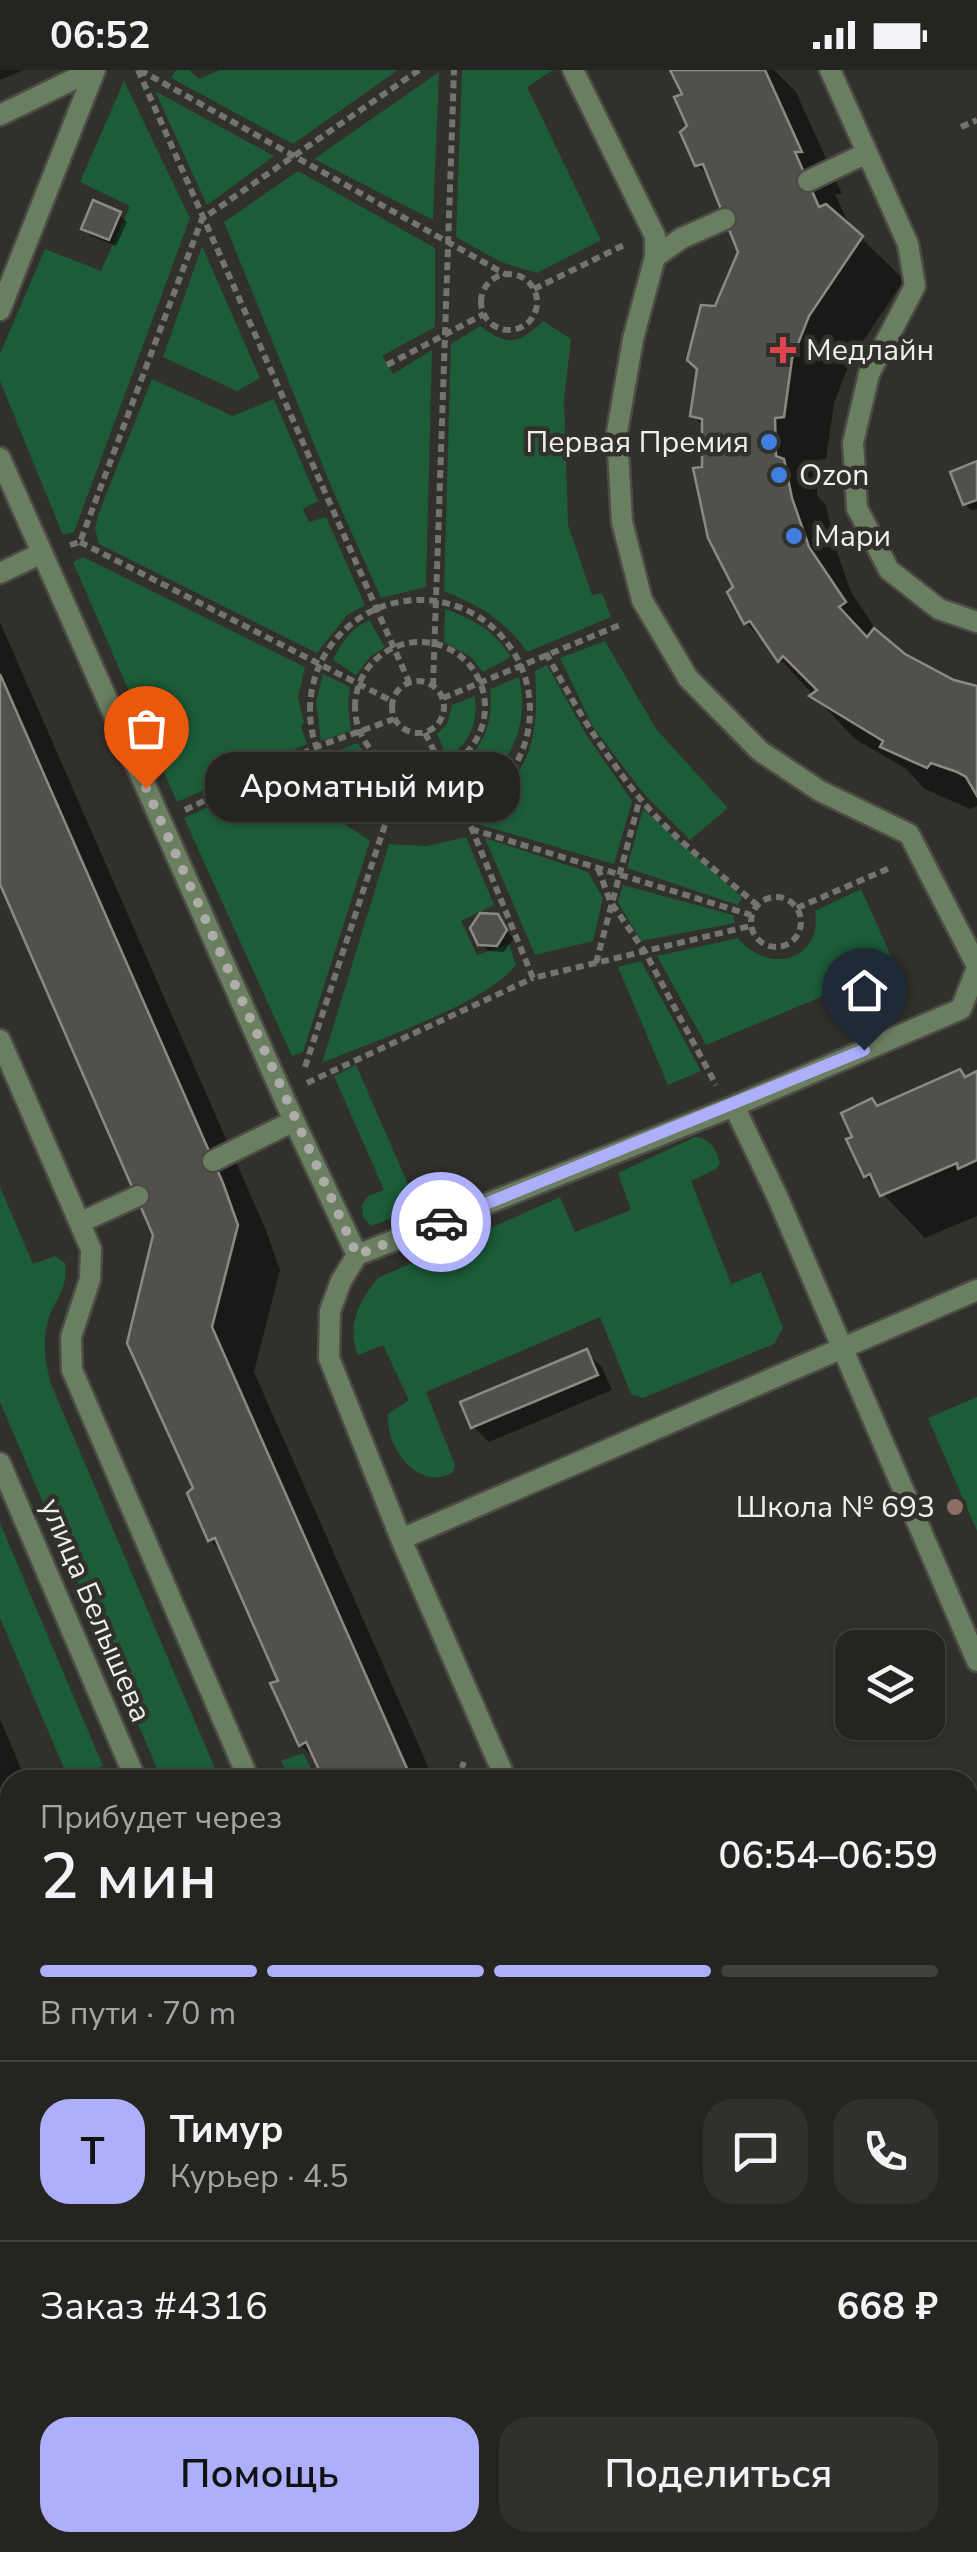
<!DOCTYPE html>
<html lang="ru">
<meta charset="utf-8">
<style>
body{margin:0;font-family:"Nunito Sans",sans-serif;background:#32302d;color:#f1f3f6;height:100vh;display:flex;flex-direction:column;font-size:38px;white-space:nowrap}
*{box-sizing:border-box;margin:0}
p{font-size:32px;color:#a4a4a5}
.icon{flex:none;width:55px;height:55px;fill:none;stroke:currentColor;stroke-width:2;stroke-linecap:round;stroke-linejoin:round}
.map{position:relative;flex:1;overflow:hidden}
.sheet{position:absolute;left:0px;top:1700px;width:978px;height:782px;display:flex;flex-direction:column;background:#262420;border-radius:30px 30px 0 0;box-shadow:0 2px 8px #0004,0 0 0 2px #42413e}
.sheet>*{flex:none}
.controls{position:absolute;left:835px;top:1560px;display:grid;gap:20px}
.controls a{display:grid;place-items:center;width:110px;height:110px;border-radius:20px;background:#262420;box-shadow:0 2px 8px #0004,0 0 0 2px #42413e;font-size:50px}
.pin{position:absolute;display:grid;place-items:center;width:85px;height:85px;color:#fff;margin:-102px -42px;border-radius:50% 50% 50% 0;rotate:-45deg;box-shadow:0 0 10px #0007}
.pin .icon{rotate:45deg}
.courier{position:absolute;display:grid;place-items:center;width:100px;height:100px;margin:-50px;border:8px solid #adaffb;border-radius:50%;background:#fff;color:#222;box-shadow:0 2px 12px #0007}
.bubble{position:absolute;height:70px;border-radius:30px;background:#262420;box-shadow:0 2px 8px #0004,0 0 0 2px #42413e;font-size:32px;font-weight:600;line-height:70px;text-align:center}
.summary em{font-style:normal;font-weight:600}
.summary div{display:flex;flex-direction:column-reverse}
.summary{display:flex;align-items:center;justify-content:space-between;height:170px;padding:0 40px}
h1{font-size:65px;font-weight:600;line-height:75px}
.bar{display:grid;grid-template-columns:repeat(4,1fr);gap:15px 10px;align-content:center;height:120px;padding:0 40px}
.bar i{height:12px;border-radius:8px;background:#42413e}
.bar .on{background:#adaffb}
.bar p{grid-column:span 4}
.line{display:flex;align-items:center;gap:25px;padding:0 40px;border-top:2px solid #42413e}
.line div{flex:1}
.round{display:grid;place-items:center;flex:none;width:105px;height:105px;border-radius:30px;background:#32302d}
.button{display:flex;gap:20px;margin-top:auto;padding:20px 40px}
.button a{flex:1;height:115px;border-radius:30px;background:#adaffb;color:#111;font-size:40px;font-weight:600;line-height:115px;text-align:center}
.button a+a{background:#32302d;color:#f1f3f6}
.status{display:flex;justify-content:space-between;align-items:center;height:70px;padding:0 50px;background:#262420;direction:ltr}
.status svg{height:28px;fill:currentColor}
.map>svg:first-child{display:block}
.green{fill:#1c5c39}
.shadow{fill:#0007}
.building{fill:#52504b;stroke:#8b8983;stroke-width:2.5}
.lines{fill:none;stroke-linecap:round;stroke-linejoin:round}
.service-casing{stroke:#4d4b46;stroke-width:25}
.minor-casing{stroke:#4d4b46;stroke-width:25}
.path{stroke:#75736f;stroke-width:6;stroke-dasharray:8 5;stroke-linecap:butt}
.service{stroke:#6a7e60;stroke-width:20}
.minor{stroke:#6a7e60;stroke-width:20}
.done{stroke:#aeaca8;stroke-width:10;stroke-dasharray:0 18}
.route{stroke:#adaffb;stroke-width:12}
.health-dot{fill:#e0444e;stroke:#32302b;stroke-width:4}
.shop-dot{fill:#3f7fe0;stroke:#32302b;stroke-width:4}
.education-dot{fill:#8d6e63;stroke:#32302b;stroke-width:4}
.labels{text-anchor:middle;stroke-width:9;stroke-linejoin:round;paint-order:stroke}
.poi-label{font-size:30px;fill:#f0efec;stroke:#32302b;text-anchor:start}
.street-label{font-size:30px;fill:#f0efec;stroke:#32302b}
</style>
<div class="status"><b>06:52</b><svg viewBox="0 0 49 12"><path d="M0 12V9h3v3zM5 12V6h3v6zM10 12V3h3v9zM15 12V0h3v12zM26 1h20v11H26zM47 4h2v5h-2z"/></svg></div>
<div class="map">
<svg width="977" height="2482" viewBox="0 0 977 2482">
<rect width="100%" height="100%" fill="#32302b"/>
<path class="green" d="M176,0H189L199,9L220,0H398L293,74L171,8Z
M462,0H553L527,17L601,170L537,203L501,192L456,167Z
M439,2L433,150L314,89Z
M124,11L190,148L74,462L63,465L0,311V284L45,179L101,201L130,136L80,112Z
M155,21L274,86L207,135Z
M298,101L435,178V257L382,286L393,304L432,280L426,517L381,528L333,421L224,152Z
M202,176L260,308L237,321L163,287Z
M543,251L571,269L564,329L568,455L592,525L602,523L611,547L527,582C506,550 478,535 444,521L451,274L480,256C508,277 519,274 543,251Z
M152,309L233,346L274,329L318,431L303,439L309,452L326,447L365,535L347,545L317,583L99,474L95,459L98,445Z
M83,487L305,597L298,628L304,652L301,657L307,674L177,732L73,492Z
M445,539C473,549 495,561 511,587L483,602L471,587L444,572Z
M369,550L385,577L370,587L356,605L333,590C342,571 350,560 369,550Z
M605,571L656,659L728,738L690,770L645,725L593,657L560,588Z
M547,595L587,666L632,731L614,794L478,754L475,744C533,701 539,670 535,601Z
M323,604L350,617L348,635L351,661L321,671L316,632Z
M519,607C531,658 508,698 468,729L455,702C482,678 494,656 490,619Z
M475,626C478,652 471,672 448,688L437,664L447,654L452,635Z
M357,673L375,695L396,708L385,736C358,728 342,709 328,685Z
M291,700C314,741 335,746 370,771L303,982L292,986L184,748Z
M643,739L742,827L738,835L627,798Z
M466,767L494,835L461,851L477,885L509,874L516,895C486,934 371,972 322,993L389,774L427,776Z
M485,768L588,802L603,828L593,871L535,885Z
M623,815L733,845L735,853L641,871L618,832Z
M861,819L904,915L858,937L847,916L706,975L657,886L738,868C769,906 823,890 815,841Z
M641,891L701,1001L668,1015L618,897Z
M356,995L408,1114L410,1127L397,1146L371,1156L363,1147L362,1135L368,1126L384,1120L334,1006Z
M695,1067C711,1069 716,1079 720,1093L716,1099L691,1111L731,1214L761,1202L783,1258L774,1274L643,1328L631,1324L600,1247L426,1322L455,1395L453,1402C418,1423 385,1377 388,1344L409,1330L383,1275L358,1285C346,1256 359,1231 378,1208L560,1127L575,1162L631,1140L618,1103Z
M0,1117L33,1194L55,1186L65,1193C69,1222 52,1230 47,1255C42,1275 46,1295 51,1314L220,1710H162L0,1332Z
M977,1327V1461L928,1348Z
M0,1453L103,1696L69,1710L0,1548Z
M303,1683L317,1710H290L281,1691Z
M10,2122V2196L0,2172V2126Z
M394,2473H437L441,2482H398Z"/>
<path class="shadow" d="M0,0H24L0,10Z
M673,0H774L796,22L842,124H835L851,158L904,210L851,289L834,333L826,389L817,390V426L826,435L834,473L851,522L881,567L904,586L953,612L977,619V736L970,739L925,719L905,698L855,669L746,553L704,399V357L692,345L717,238L741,182L711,109L697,95L685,25Z
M119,144L127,152L116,176L91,166L84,158Z
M977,394V439L972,441L965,434Z
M0,552L265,1158L280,1200L254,1302L434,1710H327L318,1693L301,1675L282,1613L226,1486L210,1470L196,1419L156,1165L0,807Z
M497,847L513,869L504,882L488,881L480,873Z
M977,1004V1146L925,1168L866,1106L879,1038Z
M586,1282L602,1297L612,1320L489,1372L474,1357Z
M0,1649L26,1710H10V1733L0,1738Z
M968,2087L977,2109V2475L951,2482L942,2472H968Z
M8,2282L10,2472H50L54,2482H0V2286Z"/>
<path class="building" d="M670,0H765L802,82H795L819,137L826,134L863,166L809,246L792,289L784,347L775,348L776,386L784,389L792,428L809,477L846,532L839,537L867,567L874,558L905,584L954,610L977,616V726L966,707L957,702L931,693L927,698L880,677L883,671L809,626L817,620L783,586L778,592L750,551L744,554L727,522L733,517L708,468L693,398L702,397V349L690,346L697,299L687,290L701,235L715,236L738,182L703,94L695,96L680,62L687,56L674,27L682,24Z
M93,130L121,142L109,170L81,159Z
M977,391V430L963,435L950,402Z
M0,604L223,1113L238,1155L212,1257L409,1703L396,1710H324L306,1672L299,1676L270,1613L278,1611L215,1468L208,1471L187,1423L193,1418L127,1273L153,1165L0,814Z
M480,843L498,844L507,860L497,876L478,875L470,858Z
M960,999L965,1007L977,1001V1090L958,1099L957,1093L880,1126L870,1104L864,1107L846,1069L852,1067L841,1043L872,1028L877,1036Z
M587,1279L598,1305L471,1358L460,1332Z
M968,2121L977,2143V2435L968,2439Z
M8,2279L10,2472H39L43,2482H0V2283Z
M670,2472H770L775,2482H675Z"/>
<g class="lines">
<g class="service-casing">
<path id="service" d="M573,0L655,166V187L633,269L617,362L622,452L642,530L688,608L760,681L820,721L909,764L977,896
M830,0L908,174L915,216L869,304L853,373L857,438L889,500L939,539L977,552
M0,45L93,0
M808,111L867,83
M655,187L682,168L725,149
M0,240L95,0
M0,388L294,1051
M0,503L42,483
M0,970L91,1179L90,1209L71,1267L72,1300L249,1710
M734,1036L777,1126L977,1591
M213,1091L294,1051L357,1185
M81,1152L138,1126
M401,1469L977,1220
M506,1710L401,1469L329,1288L330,1241L341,1211L357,1185L734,1036L961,939L977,898
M0,1768L10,1764
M588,2472L592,2482
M832,2472L837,2482
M472,2482L494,2472"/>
</g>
<g class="minor-casing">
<path id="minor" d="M0,1393L136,1710
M464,2472L468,2482"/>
</g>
<path class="path" d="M138,0L409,612
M140,0L505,204
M961,57L977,50
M481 232a28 28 0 1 1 56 0a28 28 0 1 1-56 0Z
M534,219L626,174
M387,295L484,244
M80,472L392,631
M70,475L80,472L202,149L419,0
M310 640a110 110 0 1 1 220 0a110 110 0 1 1-220 0Z
M355 637a65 65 0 1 1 130 0a65 65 0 1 1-130 0Z
M546,583C573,633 602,681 638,726C671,767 717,801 757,835
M392 637a26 26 0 1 1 52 0a26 26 0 1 1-52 0Z
M433,616L454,0
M443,628L622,554
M425,663L465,742L533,908L750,856
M185,740L316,677L394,649
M471,759L751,845
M598,798L610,831L645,882L716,1015
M751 852a25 25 0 1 1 50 0a25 25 0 1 1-50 0Z
M797,838L892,797
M596,893L640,728
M305,997L403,700
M307,1013L533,908
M457,1710L464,1692
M968,1973L977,1974"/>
<use href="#service" class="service"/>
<use href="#minor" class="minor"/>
</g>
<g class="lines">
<path class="done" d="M146,718L357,1185L441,1152"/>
<path class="route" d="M441,1152L864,980"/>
</g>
<path class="health-dot" d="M778 265h10v10h10v10h-10v10h-10v-10h-10v-10h10z"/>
<g class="shop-dot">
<circle cx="769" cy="372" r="10"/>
<circle cx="779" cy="405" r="10"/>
<circle cx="794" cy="466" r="10"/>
</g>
<circle class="education-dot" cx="955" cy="1437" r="10"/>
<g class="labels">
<g class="poi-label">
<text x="806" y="290">Медлайн</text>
<text x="749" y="382" text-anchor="end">Первая Премия</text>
<text x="799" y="415">Ozon</text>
<text x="814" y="476">Мари</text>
<text x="935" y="1447" text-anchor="end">Школа № 693</text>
</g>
<g class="street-label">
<text transform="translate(96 1540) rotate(67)" y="10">улица Белышева</text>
</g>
</g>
</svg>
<div class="controls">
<a><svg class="icon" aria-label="layers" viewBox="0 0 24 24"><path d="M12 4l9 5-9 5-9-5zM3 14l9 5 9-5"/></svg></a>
</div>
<div class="pin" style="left:146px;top:718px;background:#ea580c"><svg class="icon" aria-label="bag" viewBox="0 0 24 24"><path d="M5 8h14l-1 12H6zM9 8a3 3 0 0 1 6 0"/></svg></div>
<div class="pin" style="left:864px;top:980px;background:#1f2937"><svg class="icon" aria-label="home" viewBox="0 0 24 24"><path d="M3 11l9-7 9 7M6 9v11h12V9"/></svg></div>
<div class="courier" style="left:441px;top:1152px"><svg class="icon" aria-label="car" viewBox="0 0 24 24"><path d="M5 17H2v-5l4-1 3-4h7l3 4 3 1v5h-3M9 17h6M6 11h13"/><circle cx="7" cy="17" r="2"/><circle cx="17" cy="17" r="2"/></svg></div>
<div class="bubble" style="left:205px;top:682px;width:315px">Ароматный мир</div>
<section class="sheet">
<div class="summary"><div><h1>2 мин</h1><p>Прибудет через</p></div><em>06:54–06:59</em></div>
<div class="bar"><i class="on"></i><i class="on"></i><i class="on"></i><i></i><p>В пути · 70 m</p></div>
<div class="line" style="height:180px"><b class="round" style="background:#adaffb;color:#111">Т</b><div><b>Тимур</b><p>Курьер · 4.5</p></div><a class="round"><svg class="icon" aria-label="chat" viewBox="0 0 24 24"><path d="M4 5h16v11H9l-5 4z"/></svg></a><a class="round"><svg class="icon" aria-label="phone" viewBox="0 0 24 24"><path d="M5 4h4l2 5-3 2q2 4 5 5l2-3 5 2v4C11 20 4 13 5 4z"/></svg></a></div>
<div class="line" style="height:130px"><div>Заказ #4316</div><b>668 ₽</b></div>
<div class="button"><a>Помощь</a><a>Поделиться</a></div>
</section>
</div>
